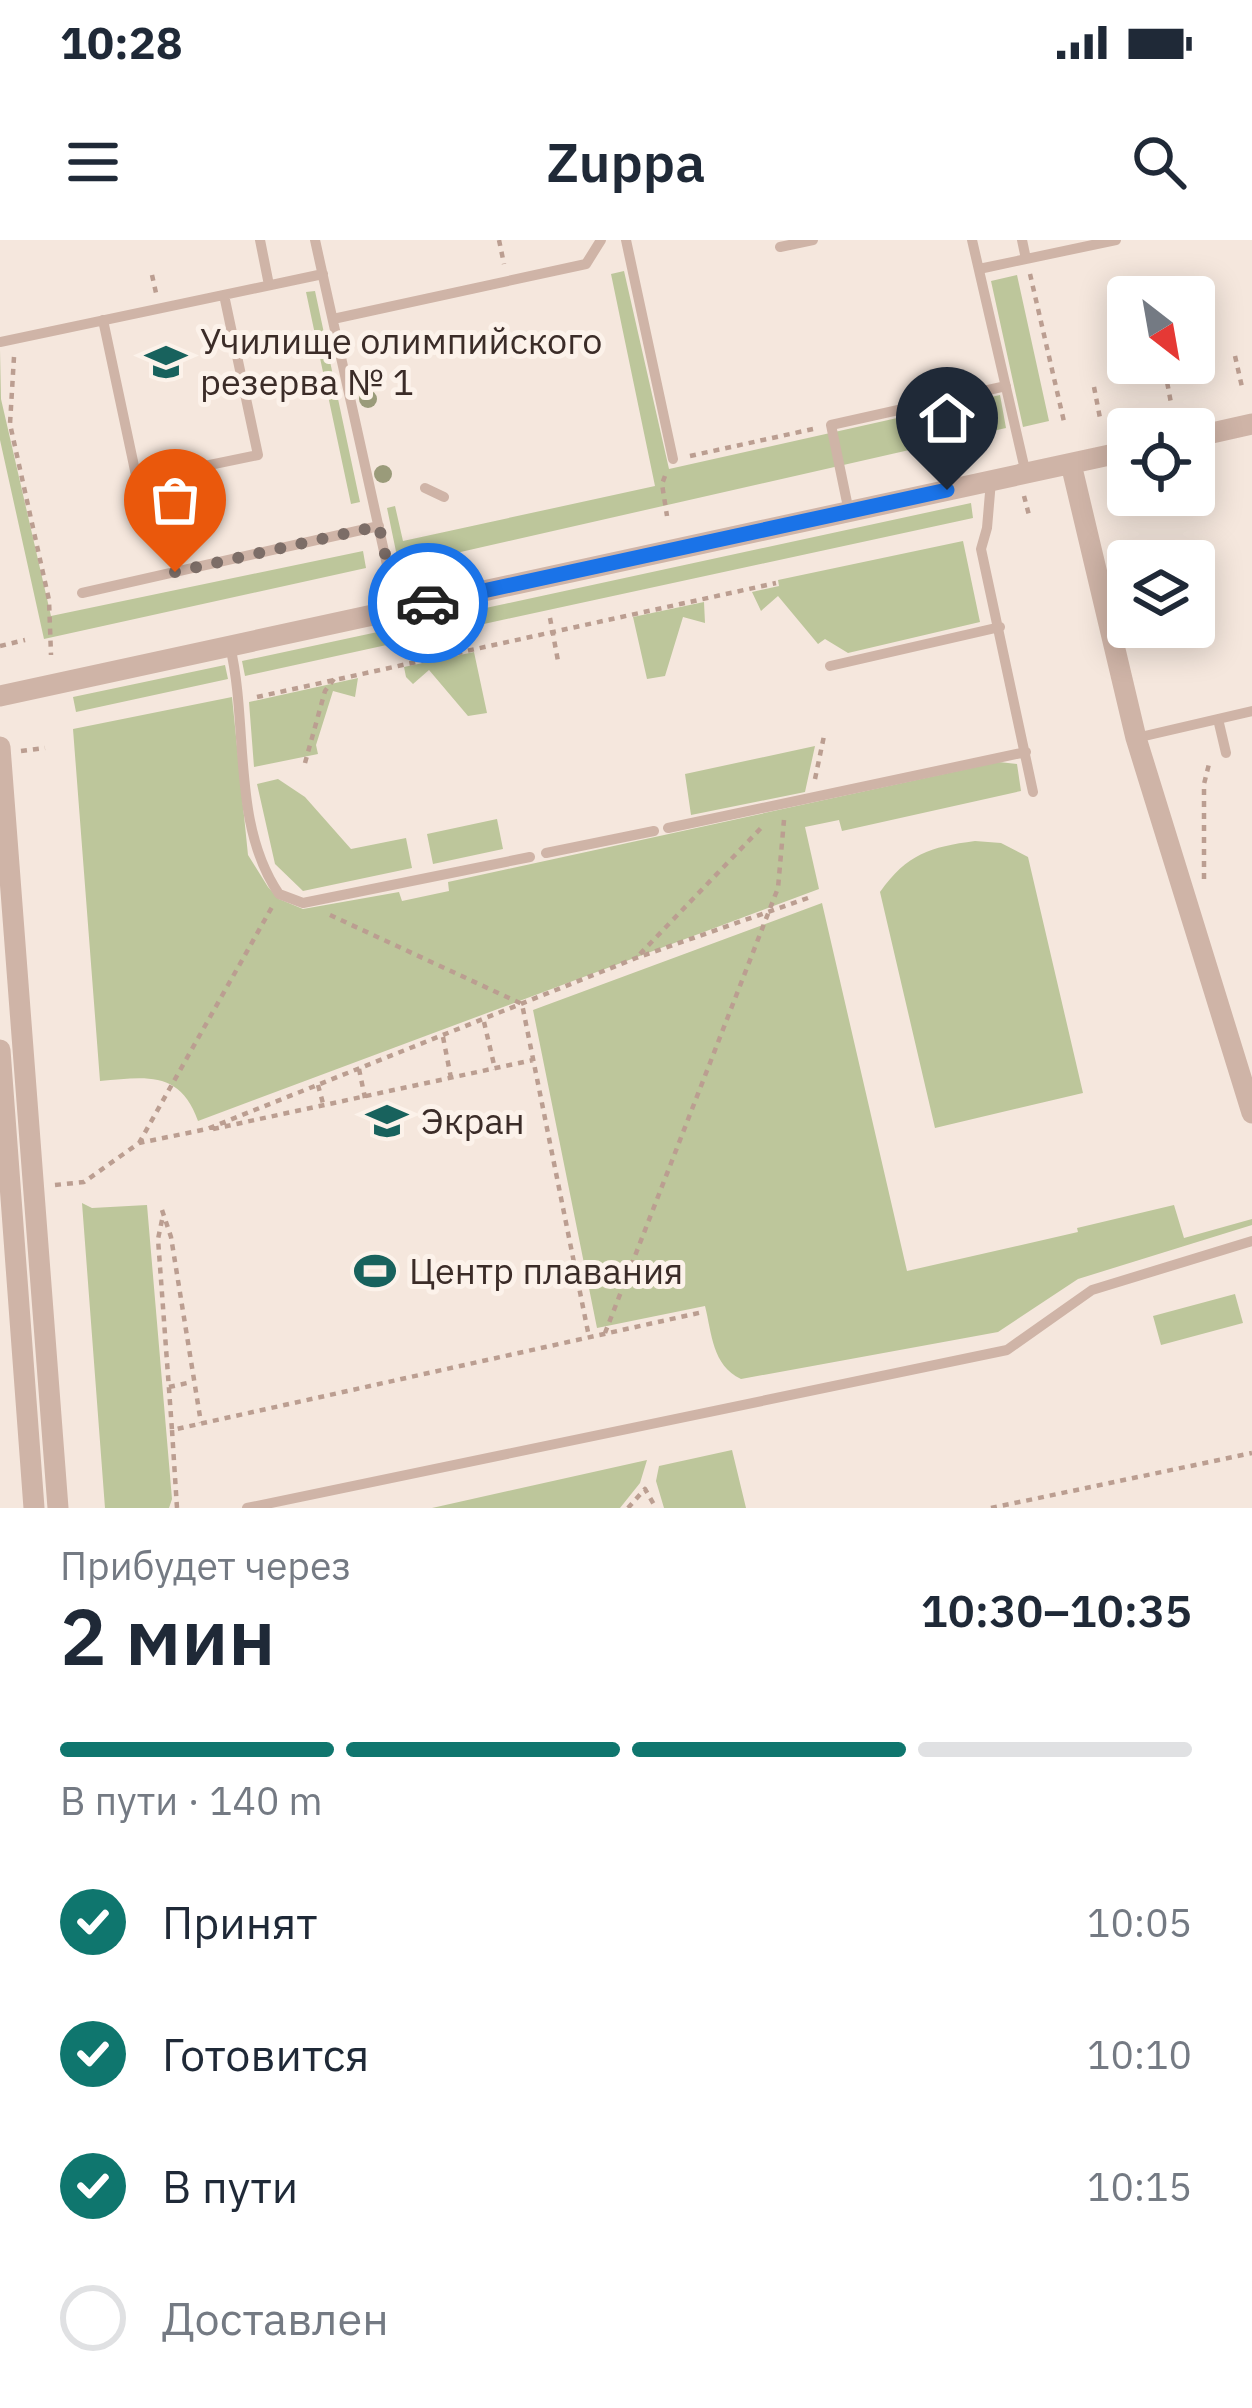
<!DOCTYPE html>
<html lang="ru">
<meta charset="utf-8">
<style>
body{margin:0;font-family:"IBM Plex Sans",sans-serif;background:#f6f6f7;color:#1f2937;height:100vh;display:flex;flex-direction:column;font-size:45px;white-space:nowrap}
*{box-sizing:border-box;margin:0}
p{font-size:39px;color:#747a83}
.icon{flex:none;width:66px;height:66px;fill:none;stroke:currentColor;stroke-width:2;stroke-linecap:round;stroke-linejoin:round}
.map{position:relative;height:1268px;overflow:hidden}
.details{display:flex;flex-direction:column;background:#fff;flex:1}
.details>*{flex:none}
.needle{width:78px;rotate:149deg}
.fabs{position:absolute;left:1107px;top:36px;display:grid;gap:24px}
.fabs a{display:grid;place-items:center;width:108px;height:108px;border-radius:12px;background:#fff;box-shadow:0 6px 30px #0003;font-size:60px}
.pin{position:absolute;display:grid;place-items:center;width:102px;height:102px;color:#fff;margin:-123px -51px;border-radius:50% 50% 50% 0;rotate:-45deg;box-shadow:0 0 12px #0007}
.pin .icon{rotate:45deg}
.courier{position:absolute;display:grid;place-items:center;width:120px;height:120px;margin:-60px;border:9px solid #1a73e8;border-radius:50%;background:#fff;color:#222;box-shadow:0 3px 15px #0007}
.overview em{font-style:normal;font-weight:600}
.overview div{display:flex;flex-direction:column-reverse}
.overview{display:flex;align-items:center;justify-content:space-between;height:204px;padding:0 60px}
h1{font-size:78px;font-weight:600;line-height:90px}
.bar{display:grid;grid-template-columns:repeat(4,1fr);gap:18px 12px;align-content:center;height:144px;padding:0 60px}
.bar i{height:15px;border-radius:9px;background:#e0e1e3}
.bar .current{background:#0f766e}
.bar p{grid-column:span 4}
ol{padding:0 60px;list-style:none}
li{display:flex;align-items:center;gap:36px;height:132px}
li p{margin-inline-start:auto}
li .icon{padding:12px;border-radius:50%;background:#0f766e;color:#fff;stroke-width:4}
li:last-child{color:#747a83}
li i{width:66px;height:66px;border:6px solid #e0e1e3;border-radius:50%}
.status{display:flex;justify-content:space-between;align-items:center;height:84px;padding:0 60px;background:#fff;direction:ltr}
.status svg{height:33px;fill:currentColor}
header{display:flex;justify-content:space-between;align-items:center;height:156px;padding:0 60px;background:#fff;font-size:54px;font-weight:600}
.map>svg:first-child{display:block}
.green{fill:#bdc69b}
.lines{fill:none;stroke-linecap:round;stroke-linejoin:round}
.path{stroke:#bb9e91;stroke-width:4.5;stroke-dasharray:6 6;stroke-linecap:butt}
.lane{stroke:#cfb4a7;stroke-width:10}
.street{stroke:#cfb4a7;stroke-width:21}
.tree{fill:#9a9b7a}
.done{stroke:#7c6d67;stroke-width:12;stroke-dasharray:0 21.6}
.route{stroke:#1a73e8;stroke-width:15}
.labels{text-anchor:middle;stroke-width:10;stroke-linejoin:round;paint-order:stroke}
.poi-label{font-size:36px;fill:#3b2c28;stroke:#fcf2ea;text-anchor:start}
</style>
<div class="status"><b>10:28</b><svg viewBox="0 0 49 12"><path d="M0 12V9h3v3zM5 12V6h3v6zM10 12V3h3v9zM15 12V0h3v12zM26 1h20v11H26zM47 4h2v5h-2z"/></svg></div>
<header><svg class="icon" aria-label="menu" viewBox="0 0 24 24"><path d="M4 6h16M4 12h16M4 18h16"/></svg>Zuppa<svg class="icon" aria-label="search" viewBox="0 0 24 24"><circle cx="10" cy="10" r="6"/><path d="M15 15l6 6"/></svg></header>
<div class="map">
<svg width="1252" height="1268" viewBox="0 0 1252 1268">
<rect width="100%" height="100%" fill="#f5e7dd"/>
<path class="green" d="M624,31L669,229L1000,155L1006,188L399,326L387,268L395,266L403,301L655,246L611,34Z
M1017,35L1049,181L1023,187L991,41Z
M315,51L360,262L351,264L306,52Z
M0,110L1,159L51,376L363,311L366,328L44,399L0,200Z
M971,263L973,278L470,387L467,372Z
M963,301L980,382L848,413L825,399L818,404L778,356L761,371L752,352L779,346L778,340Z
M704,362L705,383L683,377L665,436L647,439L633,377Z
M443,378L446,392L245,436L242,421Z
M474,412L487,473L468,476L429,430L413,444L406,437L404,427Z
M225,425L228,439L76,472L73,457Z
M358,438L355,457L333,451L316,505L318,514L254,527L249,462Z
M232,457L248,615L268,647L279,659L303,669L399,652L402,661L449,651L448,642L999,522L1017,524L1021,551L842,591L839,580L805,587L819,649L198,881C180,830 146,837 100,841L73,489Z
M815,506L805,552L691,575L685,534Z
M278,539L305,557L351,609L406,598L412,628L303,651L275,624L257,544Z
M497,579L503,609L433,624L427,594Z
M975,601L1001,603L1028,617L1083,853L935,888L880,652C907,614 930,607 975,601Z
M822,663L907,1031L1078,992L1077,988L1174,965L1184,998L1252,979V985L1078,1039L998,1092L741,1139C712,1125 712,1094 705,1066L597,1088L533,770Z
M82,963L92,968L147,965L172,1259L169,1268H105Z
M1235,1054L1243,1083L1161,1105L1153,1076Z
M732,1210L746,1268H664L656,1241L659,1226Z
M647,1220L640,1243L620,1268H432Z"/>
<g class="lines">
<path class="path" d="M499,0L504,24
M1030,34L1065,186
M152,35L156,53
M1235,116L1242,147
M14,117L10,184L49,360L51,415
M1165,131L1171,163
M1094,147L1100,178
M690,216L813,189
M665,236L662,244L667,276
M1024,256L1030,279
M550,378L558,421
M451,380L455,397
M0,406L25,400
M257,457L776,343
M21,511L45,508
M305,523L325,451L334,439
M815,539L824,496
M1204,639V544L1210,520
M330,675L522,764L589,1097
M640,714L761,588
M484,782L495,829
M443,797L451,838
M359,829L365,858
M318,845L324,867
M213,889L533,820
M139,903L272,667
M55,945L84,942L139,903L207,889L636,718L808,658
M162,970L171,997L201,1183
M162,980L158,999L172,1190
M605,1093L778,648L784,580
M169,1147L192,1142
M177,1268L172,1190L703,1072
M628,1268L645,1249L656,1268
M991,1268L1252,1213"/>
<path class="lane" d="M260,0L269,45
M315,0L397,370
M626,0L673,219
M972,0L1026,234
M1022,0L1026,19
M780,7L813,0
M979,29L1116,0
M333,79L586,24L601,0
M103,80L137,240L258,215L224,55
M0,102L323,34
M991,241L987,288L981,309L1033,552
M425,248L444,257
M849,272L831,185L1006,146
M82,353L379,286
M230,406C249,486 231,584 279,654L303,663L530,617
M830,426L1000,387
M1218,479L1226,513
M1136,498L1252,471
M668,588L1026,512
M546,613L654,591
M247,1268L1007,1110L1092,1050L1252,1001"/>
<path class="street" d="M1194,197L1252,184
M1071,224L1136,498L1252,873
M0,456L1128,211
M0,507L58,1268
M0,810L34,1268"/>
</g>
<g class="tree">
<circle cx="368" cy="159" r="9"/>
<circle cx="383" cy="234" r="9"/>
</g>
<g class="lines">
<path class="done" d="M175,332L379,286L397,370L428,363"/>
<path class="route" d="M428,363L947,250"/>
</g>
<defs>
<g id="university-bare" transform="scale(3.24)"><path d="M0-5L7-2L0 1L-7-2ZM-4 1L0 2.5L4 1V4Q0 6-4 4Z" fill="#18625d" stroke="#fcf2ea" stroke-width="2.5" paint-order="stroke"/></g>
<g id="school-bare" transform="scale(3.24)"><path d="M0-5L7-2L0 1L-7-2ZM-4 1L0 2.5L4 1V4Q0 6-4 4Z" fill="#18625d" stroke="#fcf2ea" stroke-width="2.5" paint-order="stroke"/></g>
<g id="stadium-bare" transform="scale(3.24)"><path d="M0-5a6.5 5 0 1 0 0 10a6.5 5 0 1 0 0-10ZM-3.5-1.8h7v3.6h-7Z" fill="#18625d" stroke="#fcf2ea" stroke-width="2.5" paint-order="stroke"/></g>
</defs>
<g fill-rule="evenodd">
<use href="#university-bare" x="166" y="122"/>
<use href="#school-bare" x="387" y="881"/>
<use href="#stadium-bare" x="375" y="1031"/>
</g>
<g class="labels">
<g class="poi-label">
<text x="200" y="114">Училище олимпийского<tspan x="200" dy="41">резерва № 1</tspan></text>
<text x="421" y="894">Экран</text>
<text x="409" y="1044">Центр плавания</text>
</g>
</g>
</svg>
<div class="fabs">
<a><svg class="needle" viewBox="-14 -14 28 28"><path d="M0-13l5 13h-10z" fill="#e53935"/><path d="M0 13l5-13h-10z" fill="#747a83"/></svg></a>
<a><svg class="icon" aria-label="locate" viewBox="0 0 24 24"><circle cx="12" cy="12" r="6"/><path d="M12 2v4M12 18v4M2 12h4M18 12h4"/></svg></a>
<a><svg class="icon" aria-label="layers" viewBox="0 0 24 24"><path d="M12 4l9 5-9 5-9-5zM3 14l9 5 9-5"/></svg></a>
</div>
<div class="pin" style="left:175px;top:332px;background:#ea580c"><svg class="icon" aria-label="bag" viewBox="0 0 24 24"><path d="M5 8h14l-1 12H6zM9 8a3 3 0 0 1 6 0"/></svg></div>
<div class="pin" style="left:947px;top:250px;background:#1f2937"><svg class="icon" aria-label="home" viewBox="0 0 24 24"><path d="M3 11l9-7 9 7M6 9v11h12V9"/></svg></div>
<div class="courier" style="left:428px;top:363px"><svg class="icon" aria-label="car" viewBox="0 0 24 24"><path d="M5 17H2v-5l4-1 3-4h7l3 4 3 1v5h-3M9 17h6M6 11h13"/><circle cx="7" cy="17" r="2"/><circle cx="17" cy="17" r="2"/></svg></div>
</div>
<section class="details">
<div class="overview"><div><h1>2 мин</h1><p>Прибудет через</p></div><em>10:30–10:35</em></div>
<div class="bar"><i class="current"></i><i class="current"></i><i class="current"></i><i></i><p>В пути · 140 m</p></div>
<ol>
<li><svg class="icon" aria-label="check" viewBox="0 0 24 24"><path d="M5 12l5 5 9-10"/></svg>Принят<p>10:05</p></li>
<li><svg class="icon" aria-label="check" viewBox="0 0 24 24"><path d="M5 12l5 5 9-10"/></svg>Готовится<p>10:10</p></li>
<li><svg class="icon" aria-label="check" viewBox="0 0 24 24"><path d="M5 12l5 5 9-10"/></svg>В пути<p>10:15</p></li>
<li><i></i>Доставлен</li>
</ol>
</section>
